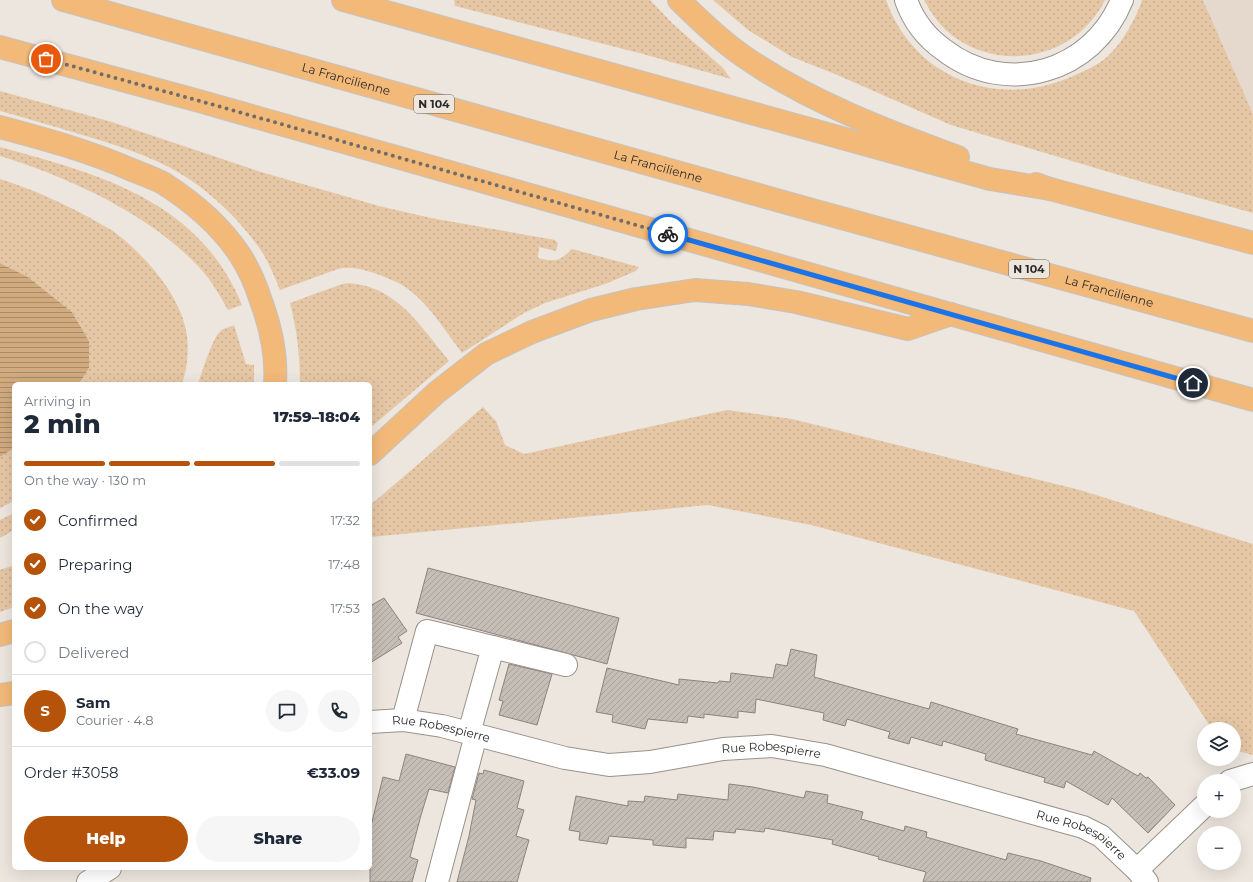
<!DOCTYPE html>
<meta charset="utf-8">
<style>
body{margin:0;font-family:Montserrat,sans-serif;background:#f6f6f7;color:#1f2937;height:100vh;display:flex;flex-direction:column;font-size:15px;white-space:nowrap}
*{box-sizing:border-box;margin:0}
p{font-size:13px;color:#747a83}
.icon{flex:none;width:22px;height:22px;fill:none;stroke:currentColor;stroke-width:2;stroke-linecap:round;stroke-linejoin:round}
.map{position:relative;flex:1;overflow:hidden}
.details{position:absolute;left:12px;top:382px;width:360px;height:488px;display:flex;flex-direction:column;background:#fff;border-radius:6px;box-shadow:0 4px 16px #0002}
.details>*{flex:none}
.controls{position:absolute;left:1197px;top:722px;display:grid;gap:8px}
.controls a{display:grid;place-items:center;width:44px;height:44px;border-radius:50%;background:#fff;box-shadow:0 4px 16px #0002;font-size:20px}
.pin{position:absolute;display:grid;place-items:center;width:34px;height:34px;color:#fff;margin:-17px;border:2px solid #fff;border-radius:50%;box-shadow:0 1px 4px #0007}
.courier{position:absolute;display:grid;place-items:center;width:40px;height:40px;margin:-20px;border:3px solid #1a73e8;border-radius:50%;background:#fff;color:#222;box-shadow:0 1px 5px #0007}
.headline em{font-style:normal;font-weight:800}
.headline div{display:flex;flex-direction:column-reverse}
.headline{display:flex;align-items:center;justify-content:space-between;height:68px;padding:0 12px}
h1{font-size:26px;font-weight:800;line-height:30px}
.bar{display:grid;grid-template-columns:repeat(4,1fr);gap:6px 4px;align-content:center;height:48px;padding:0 12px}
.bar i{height:5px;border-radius:3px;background:#e0e1e3}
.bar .active{background:#b45309}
.bar p{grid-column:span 4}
.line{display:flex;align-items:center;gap:10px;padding:0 12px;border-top:1px solid #e0e1e3}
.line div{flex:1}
.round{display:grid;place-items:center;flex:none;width:42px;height:42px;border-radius:21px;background:#f6f6f7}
ol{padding:0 12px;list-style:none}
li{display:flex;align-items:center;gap:12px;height:44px}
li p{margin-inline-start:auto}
li .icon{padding:4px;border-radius:50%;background:#b45309;color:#fff;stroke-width:4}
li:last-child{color:#747a83}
li i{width:22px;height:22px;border:2px solid #e0e1e3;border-radius:50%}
.action{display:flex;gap:8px;margin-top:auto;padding:8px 12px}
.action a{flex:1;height:46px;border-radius:24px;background:#b45309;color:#fff;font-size:16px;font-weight:800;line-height:46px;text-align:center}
.action a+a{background:#f6f6f7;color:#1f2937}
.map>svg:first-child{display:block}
.built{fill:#e5d8cc}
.grass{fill:url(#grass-dots)}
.water{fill:url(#water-rules)}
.building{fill:url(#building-hatch);stroke:#8b847e}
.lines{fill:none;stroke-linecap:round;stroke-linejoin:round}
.minor-casing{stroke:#99928b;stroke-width:24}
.highway-casing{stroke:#c4c3c3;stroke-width:24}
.minor{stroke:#fff;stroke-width:22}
.highway{stroke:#f2b979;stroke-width:22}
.done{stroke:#706c67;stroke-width:4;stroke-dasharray:0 7.2}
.route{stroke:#1a73e8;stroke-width:5}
.labels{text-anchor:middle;stroke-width:3;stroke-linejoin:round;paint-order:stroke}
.shield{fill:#ede6de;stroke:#66625e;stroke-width:1}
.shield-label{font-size:11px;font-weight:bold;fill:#2c2a27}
.street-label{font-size:12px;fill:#2c2a27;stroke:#ede6de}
</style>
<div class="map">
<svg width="1253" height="882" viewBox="0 0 1253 882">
<defs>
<pattern id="grass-dots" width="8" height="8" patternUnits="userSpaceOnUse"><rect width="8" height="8" fill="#e5c7a6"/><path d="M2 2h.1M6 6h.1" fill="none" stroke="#c5ab8f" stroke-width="1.8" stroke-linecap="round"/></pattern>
<pattern id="water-rules" width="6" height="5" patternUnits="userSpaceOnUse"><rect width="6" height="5" fill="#d1aa7f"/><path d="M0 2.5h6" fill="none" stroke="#aa8b68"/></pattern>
<pattern id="building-hatch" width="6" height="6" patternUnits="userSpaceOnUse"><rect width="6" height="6" fill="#c5beb6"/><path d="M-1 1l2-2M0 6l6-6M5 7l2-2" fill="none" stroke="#a9a39c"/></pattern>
</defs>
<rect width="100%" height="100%" fill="#ede6de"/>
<path class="built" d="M1203,0H1253V114Z"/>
<path class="grass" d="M454,0H650L673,24L723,68L731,79L643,54L455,6Z
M713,0H886C914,79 998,110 1073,76C1084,71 1098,65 1107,57C1121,45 1137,17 1142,0H1203L1253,114V213L1149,184L951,125L835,74L792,57L748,30Z
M924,0H1105C1078,55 1008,73 957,39C943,30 932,15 924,0Z
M0,91L112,122L261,172L379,206L431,218L555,240L558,243L556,251L539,247L538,258C555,262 559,262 572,249L639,267L636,271L605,284L545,303L524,313L462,353C445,331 430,305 408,289C399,282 385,277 374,273C361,269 351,266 338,269L280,290C274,276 269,262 260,249C241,222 216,197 189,179C156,157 116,145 79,134C53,126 26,118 0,111Z
M0,147C99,174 199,200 242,305L228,310C219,294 210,278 197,265C149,214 66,176 0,156Z
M0,179C32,189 63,203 92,219C99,223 106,227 113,231C144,254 182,296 187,336C189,352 187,369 182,384H79L89,368V341L72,312L28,277L0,263Z
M349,283C398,287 421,327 449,361L370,428V384H300C300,356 297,330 290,303L342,284Z
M234,325L246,364L254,365V384H198C202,372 213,335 222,330C226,327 231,327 234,325Z
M483,407L496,421L505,445L524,454L727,410L792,419L1080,490L1253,544V755L1234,750V729H1212L1134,611L811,525L708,505L370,537V505C409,473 445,440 483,407Z
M14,448V501L0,508V457Z
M14,513V530L0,538V520Z
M14,565V607L0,612V570Z"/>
<path class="water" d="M0,263L28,277L72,312L89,341V368L79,384H14V448L0,457Z"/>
<path class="building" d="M428,568L619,618L607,664L416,613Z
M384,598L407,631L398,637L402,643L370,663V606Z
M791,649L817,655L814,677L929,709L931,702L1018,729L1016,734L1092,755L1094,751L1138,776L1140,773L1146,778L1148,777L1175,805L1148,833L1112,798L1108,805L1066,781L1064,788L1044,782L1045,778L985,760L986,754L943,741L942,746L911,737L909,744L888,738L890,732L847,719L845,726L823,720L824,713L756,699L755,713L738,711V718L704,714V718L688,716L687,723L648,719L645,729L612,722L613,715L596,712L607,668L679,685V679L718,683L719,681L730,682L731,673L773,678L776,664L787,666Z
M509,664L552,674L537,725L499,715L503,701L499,700Z
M406,754L455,767L448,793L429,789L421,815L410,857L418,860L412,882H370V830L383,777L399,781Z
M484,770L524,781L517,808L524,810L516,836L529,840L517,882H457L469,836L476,800L472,799L479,773L483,774Z
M729,784L753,787L804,798L806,791L828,795L827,803L863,812L861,819L904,831L905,826L927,832L926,837L1006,860L1008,853L1041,861L1091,878L1090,882H923L926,872L878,859L879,857L832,844L833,840L765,828L764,832L736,829L735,833L714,831L713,840L686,838V848L653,845V840L609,836L607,844L579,840L580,832L569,830L576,796L628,806V801L644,802L645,796L677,800L678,794L728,800Z"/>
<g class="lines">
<g class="minor-casing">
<g id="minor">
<path d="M906,0C913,20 927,38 944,50C1006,98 1093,72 1122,0"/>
<path d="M403,720L427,631L566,665"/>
<path id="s1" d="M370,722L403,720L442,726L565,758L609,765L650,762L723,749L772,746L825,755L1083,827L1101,836L1137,870L1147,882"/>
<path d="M469,733L493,647"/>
<path d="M1230,781L1253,774"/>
<path d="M1137,870L1204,806"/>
<path d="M88,882L110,868"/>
<path d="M437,882L476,735"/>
</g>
</g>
<g class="highway-casing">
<g id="highway">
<path id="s2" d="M63,0L805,208L1253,331"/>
<path d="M343,0L990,179L1050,189"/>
<path d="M679,0C699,20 720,40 743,56C806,100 886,131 958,157"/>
<path d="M0,47L199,101L1253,400"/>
<path d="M0,127C45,139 89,151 132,170C142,174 153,178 163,183C191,201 221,226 240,255C249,269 256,285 261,301C271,328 277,355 275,384"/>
<path d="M1036,184L1050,189L1253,243"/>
<path d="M370,454L436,393L486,354L532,332L591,310L636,299L695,290L748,294L796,302L908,329L951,314"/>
<path d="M0,635L14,631"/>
<path d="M0,695L14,693"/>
</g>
</g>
<use href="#minor" class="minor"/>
<use href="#highway" class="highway"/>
</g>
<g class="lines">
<path class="done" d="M46,59L200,101L668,234"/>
<path class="route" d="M668,234L1193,383"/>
</g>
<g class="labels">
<g class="shield">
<rect x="414" y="95" width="40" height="18" rx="3"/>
<rect x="1009" y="260" width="40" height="18" rx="3"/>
</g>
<g class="shield-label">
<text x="434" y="108">N 104</text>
<text x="1029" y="273">N 104</text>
</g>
<g class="street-label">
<text dy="4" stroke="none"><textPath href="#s2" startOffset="294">La Francilienne</textPath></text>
<text dy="4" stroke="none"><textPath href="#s2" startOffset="618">La Francilienne</textPath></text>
<text dy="4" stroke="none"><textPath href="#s2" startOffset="1086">La Francilienne</textPath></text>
<text dy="4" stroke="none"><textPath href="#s1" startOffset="72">Rue Robespierre</textPath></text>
<text dy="4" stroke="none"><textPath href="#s1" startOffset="408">Rue Robespierre</textPath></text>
<text dy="4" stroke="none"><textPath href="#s1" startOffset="732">Rue Robespierre</textPath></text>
</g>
</g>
</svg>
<div class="controls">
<a><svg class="icon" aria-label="layers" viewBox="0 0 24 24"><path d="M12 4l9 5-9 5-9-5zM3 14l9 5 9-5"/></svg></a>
<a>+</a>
<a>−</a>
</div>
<div class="pin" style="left:46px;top:59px;background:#ea580c"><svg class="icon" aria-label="bag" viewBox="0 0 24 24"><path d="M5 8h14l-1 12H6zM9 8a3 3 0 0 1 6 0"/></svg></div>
<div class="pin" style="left:1193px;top:383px;background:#1f2937"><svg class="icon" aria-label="home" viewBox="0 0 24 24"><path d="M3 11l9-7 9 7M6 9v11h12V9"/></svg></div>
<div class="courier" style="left:668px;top:234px"><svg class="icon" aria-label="bike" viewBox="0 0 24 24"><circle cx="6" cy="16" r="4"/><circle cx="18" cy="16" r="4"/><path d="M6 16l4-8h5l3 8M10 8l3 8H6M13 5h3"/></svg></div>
<section class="details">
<div class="headline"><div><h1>2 min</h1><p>Arriving in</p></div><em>17:59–18:04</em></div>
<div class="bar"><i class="active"></i><i class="active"></i><i class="active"></i><i></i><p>On the way · 130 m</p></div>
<ol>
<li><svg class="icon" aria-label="check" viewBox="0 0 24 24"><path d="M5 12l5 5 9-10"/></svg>Confirmed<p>17:32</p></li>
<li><svg class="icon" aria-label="check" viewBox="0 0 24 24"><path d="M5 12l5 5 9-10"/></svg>Preparing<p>17:48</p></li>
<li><svg class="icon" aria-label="check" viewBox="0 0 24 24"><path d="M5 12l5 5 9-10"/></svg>On the way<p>17:53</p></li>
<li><i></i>Delivered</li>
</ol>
<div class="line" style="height:72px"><b class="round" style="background:#b45309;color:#fff">S</b><div><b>Sam</b><p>Courier · 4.8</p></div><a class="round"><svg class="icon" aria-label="chat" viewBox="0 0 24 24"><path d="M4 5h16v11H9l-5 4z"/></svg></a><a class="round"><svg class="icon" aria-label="phone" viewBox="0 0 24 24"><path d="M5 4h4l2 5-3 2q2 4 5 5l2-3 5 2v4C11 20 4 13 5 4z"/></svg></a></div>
<div class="line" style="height:52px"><div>Order #3058</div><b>€33.09</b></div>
<div class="action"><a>Help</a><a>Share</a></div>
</section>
</div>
